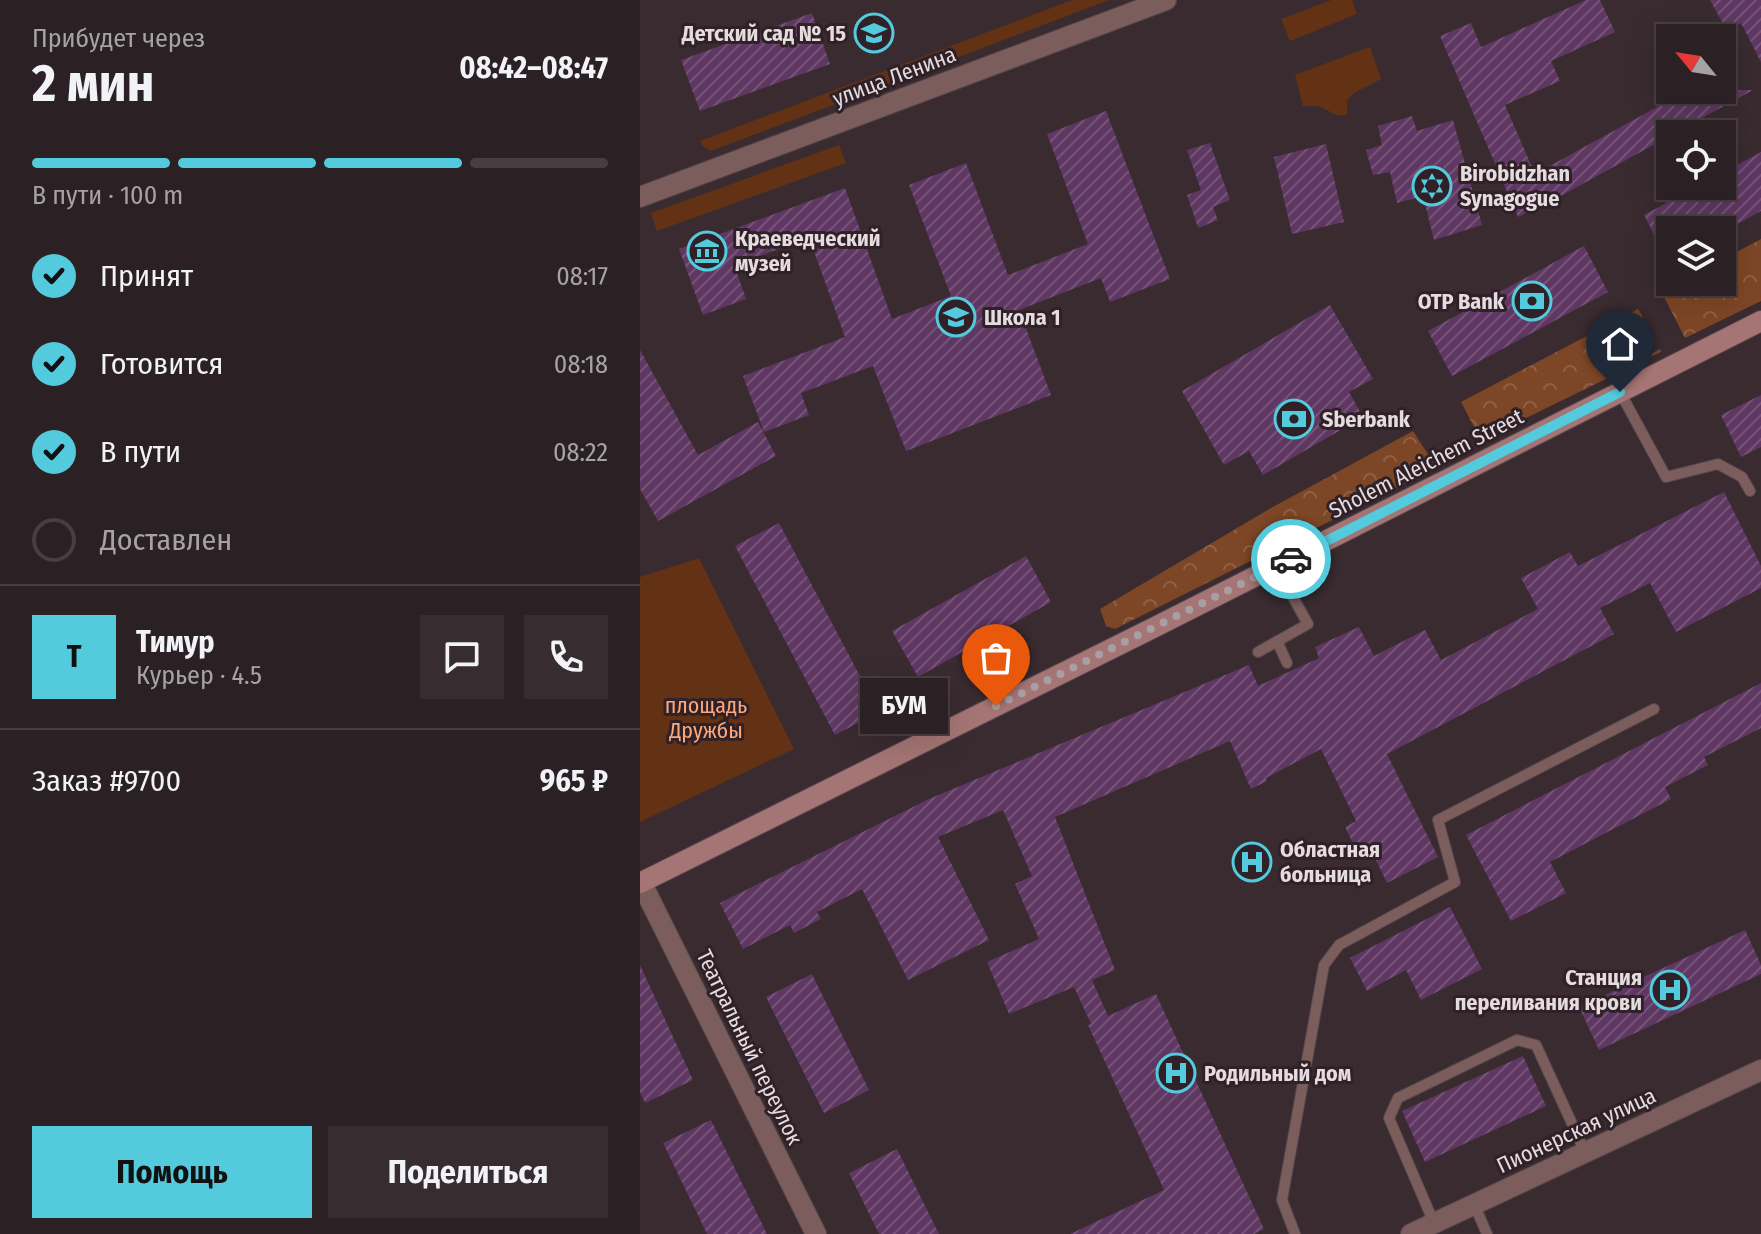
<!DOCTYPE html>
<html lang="ru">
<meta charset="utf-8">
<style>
body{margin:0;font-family:"Fira Sans Condensed",sans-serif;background:#372d31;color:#f1f3f6;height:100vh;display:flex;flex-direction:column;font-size:30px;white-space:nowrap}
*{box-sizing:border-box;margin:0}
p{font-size:26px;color:#a6a3a6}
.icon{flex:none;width:44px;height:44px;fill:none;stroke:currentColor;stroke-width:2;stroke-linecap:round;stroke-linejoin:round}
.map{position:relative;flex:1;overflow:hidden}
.sheet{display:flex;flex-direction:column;background:#2b2024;width:640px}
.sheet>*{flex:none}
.needle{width:52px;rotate:300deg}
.tools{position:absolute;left:1016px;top:24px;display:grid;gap:16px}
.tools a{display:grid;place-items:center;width:80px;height:80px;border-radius:0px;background:#2b2024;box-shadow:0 8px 32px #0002,0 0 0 2px #473e41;font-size:40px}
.pin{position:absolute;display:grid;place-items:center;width:68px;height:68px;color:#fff;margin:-82px -34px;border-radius:50% 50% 50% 0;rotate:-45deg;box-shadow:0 0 8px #0007}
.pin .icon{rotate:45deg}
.courier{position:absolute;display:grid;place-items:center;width:80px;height:80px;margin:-40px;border:6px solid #54cadd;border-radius:50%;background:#fff;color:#222;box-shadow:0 2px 10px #0007}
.bubble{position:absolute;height:56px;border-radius:0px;background:#2b2024;box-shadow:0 8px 32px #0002,0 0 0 2px #473e41;font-size:26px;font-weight:700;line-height:56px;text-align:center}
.headline em{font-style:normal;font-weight:700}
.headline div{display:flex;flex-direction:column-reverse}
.headline{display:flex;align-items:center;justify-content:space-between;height:136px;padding:0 32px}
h1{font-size:52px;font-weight:700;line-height:60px}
.bar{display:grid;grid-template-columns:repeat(4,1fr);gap:12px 8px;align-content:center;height:96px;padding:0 32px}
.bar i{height:10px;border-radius:6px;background:#473e41}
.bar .on{background:#54cadd}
.bar p{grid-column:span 4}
.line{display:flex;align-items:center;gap:20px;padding:0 32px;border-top:2px solid #473e41}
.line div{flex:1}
.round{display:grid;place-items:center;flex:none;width:84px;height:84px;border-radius:0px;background:#372d31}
ol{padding:0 32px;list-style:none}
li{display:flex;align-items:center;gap:24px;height:88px}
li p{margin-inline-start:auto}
li .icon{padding:8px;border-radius:50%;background:#54cadd;color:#111;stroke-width:4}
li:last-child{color:#a6a3a6}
li i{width:44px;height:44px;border:4px solid #473e41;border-radius:50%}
.button{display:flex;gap:16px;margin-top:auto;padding:16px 32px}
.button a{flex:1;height:92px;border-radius:0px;background:#54cadd;color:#111;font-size:32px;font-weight:700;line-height:92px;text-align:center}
.button a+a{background:#372d31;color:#f1f3f6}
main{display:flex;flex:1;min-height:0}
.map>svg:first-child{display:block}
.green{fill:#633214}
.forest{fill:url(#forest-crowns)}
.building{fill:url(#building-hatch)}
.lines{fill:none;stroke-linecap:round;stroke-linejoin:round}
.service-casing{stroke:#55474c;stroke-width:12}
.minor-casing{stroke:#55474c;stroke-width:22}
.secondary-casing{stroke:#55474c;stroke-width:22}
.service{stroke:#7b5d5b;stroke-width:10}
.minor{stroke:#7b5d5b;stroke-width:20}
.secondary{stroke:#a47574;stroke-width:20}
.done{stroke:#a99ea2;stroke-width:8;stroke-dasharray:0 14.4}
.route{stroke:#54cadd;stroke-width:10}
.labels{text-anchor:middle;stroke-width:6;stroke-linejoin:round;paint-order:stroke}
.poi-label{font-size:22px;font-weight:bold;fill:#e5dcdf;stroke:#2f2127;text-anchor:start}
.street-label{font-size:22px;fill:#e5dcdf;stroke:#2f2127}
.park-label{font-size:22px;fill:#fda879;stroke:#2f2127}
</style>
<main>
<section class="sheet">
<div class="headline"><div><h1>2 мин</h1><p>Прибудет через</p></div><em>08:42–08:47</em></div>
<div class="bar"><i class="on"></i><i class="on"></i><i class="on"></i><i></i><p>В пути · 100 m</p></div>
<ol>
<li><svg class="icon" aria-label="check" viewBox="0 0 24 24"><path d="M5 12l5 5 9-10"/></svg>Принят<p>08:17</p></li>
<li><svg class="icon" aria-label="check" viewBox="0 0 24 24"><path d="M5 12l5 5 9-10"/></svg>Готовится<p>08:18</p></li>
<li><svg class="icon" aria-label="check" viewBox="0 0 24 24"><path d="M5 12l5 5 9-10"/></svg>В пути<p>08:22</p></li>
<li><i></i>Доставлен</li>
</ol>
<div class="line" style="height:144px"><b class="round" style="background:#54cadd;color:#111">Т</b><div><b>Тимур</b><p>Курьер · 4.5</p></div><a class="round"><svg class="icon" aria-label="chat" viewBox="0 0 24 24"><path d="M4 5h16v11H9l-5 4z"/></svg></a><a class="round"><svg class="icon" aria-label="phone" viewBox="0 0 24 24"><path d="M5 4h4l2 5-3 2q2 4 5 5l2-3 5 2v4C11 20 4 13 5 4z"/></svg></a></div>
<div class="line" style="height:104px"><div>Заказ #9700</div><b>965 ₽</b></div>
<div class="button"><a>Помощь</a><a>Поделиться</a></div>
</section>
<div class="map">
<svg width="1121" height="1234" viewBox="0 0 1121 1234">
<defs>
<pattern id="forest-crowns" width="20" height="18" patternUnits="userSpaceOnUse" patternTransform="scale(2)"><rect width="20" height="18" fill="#7d4626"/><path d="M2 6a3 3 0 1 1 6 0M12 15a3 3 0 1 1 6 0" fill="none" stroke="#8f6045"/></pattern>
<pattern id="building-hatch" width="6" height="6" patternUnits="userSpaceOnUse" patternTransform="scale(2)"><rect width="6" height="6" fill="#5f3763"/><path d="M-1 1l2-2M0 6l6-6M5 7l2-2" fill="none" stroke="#765379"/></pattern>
</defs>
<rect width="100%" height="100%" fill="#392b30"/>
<path class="green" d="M432,0H469L71,151L62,146L60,141Z
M691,0H712L717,14L650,41L641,19Z
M730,47L741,79L714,93L707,100V114L698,116L679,106H663L655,75Z
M199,145L206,163L17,231L11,213Z
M59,558L154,749L0,822V577Z"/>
<path class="forest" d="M1121,239V301L1045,338L1022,293L1042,282H1082V260Z
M998,309L1003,317L962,338L978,371L1020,349L1021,352L841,440L821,402Z
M773,431L793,462L788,472L475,629L466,626L460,609L631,508Z"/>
<path class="building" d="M946,0H960L975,32L911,61L920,81L865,105L895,174L1048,90H1113L908,203L878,217L800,36L831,23L841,47Z
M1070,0H1121V62L1101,23L1087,31Z
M172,13L190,64L60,111L41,60Z
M466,111L530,279L470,302L461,278L379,310L411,395L266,451L233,366L161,393L169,415L124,432L103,376L205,337L169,238L94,265L106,299L63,315L39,249L205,188L252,319L311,296L269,185L326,163L368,275L448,244L407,134Z
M772,116L777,131L813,120L842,225L794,240L783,196L757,203L750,172L733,175L726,150L742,145L738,126Z
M570,143L590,200L573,207L578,220L558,228L547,195L561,190L547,150Z
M686,144L704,222L652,234L634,157Z
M1121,152V211L1087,230H1030V266L1004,215L1058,186H1082V173Z
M944,246L968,292L812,376L788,331Z
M690,305L733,379L709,392L723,417L623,475L609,451L584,465L542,391Z
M0,350L58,455L118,422L136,456L18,521L0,489Z
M1121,395V447L1101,457L1081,415Z
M1084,492L1121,566V588L1036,632L1010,583L960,608L974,634L747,754L798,857L747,883L731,850L719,856L705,827L716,821L681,749L626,778L627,781L611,789L590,741L415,817L475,970L452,980L468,1016L516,994L624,1229L614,1234H430L524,1190L448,1025L451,1024L434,987L369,1014L347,962L399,939L375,884L392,876L363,810L298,837L349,940L268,980L222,889L177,912L181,919L154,933L150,925L103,949L80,903L289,799L609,665L618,686L679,658L675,647L719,627L734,656L785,630L801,660L898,609L881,578L930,552L938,566Z
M139,523L239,712L195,735L95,546Z
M386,556L411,602L278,677L252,631Z
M1121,683V728L1064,757L1068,765L1025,787L1031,799L910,862L926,893L871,921L826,835Z
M810,907L842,969L781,1000L766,970L727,991L710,958Z
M1105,930L1121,965V974L959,1050L939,1007Z
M0,965L53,1080L5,1103L0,1092Z
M172,974L229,1090L184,1113L126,997Z
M883,1056L906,1106L785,1162L762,1111Z
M71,1120L127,1234H67L23,1143Z
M257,1149L299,1234H239L209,1173Z"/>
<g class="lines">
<g class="service-casing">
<path id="service" d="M980,392L1026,477L1078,464L1102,477L1110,491
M637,641L647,663
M618,652L668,624L636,567
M834,1204L847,1234
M794,1223L749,1118L758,1098L877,1040L896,1045L945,1152
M655,1234L642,1200L684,965L699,945L815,882L798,820L1014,709"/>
</g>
<g class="minor-casing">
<path id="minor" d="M0,197L526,0
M1,882L176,1234
M771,1234L1121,1070"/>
</g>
<g class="secondary-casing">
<path id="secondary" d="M0,883L513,628L1121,321"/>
</g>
<use href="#service" class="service"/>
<use href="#minor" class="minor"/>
<use href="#secondary" class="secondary"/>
</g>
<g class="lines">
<path class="done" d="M356,706L651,559"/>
<path class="route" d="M651,559L980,392"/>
</g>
<defs>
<g id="school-ring" transform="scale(2)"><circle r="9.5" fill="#2f2127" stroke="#54cadd" stroke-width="1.5"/><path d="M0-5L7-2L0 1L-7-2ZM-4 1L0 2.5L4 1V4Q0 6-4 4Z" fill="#54cadd"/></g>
<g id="synagogue-ring" transform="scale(2)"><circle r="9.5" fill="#2f2127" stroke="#54cadd" stroke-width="1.5"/><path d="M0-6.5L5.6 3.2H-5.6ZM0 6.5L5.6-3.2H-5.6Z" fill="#54cadd"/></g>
<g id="museum-ring" transform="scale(2)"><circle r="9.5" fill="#2f2127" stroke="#54cadd" stroke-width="1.5"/><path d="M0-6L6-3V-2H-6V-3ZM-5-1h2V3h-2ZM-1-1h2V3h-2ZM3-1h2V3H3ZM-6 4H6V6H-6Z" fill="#54cadd"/></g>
<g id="bank-ring" transform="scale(2)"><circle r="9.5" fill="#2f2127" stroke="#54cadd" stroke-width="1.5"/><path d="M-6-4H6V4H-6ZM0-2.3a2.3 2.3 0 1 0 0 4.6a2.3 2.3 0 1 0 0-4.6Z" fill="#54cadd"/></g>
<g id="hospital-ring" transform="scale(2)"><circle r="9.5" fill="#2f2127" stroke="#54cadd" stroke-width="1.5"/><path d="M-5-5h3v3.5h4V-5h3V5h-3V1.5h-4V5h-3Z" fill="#54cadd"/></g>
</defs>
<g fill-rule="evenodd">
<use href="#school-ring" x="234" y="33"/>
<use href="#synagogue-ring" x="792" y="186"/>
<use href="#museum-ring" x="67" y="251"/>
<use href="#bank-ring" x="892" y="301"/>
<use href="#school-ring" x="316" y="317"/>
<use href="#bank-ring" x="654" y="419"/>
<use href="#hospital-ring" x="612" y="862"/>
<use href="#hospital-ring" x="1030" y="990"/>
<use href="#hospital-ring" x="536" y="1073"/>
</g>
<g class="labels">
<g class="poi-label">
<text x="206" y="41" text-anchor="end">Детский сад № 15</text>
<text x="820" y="181">Birobidzhan<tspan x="820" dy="25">Synagogue</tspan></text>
<text x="95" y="246">Краеведческий<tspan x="95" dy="25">музей</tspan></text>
<text x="864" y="309" text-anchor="end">OTP Bank</text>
<text x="344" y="325">Школа 1</text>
<text x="682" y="427">Sberbank</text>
<text x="640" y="857">Областная<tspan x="640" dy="25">больница</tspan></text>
<text x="1002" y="985" text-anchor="end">Станция<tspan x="1002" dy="25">переливания крови</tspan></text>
<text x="564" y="1081">Родильный дом</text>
</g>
<g class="street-label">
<text transform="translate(254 76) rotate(-21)" y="8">улица Ленина</text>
<text transform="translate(786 463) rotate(-27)" y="8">Sholem Aleichem Street</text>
<text transform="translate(110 1047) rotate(64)" y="8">Театральный переулок</text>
<text transform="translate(936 1130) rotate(-25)" y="8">Пионерская улица</text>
</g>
<g class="park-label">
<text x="66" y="713">площадь<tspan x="66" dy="25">Дружбы</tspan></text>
</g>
</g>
</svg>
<div class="tools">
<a><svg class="needle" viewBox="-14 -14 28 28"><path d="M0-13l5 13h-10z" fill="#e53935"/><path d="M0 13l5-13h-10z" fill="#a6a3a6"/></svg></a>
<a><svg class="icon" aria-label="locate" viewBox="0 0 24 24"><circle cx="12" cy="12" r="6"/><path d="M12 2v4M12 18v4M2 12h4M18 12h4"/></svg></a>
<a><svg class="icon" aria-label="layers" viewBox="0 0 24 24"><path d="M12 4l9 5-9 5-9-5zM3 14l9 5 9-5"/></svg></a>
</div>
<div class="pin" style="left:356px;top:706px;background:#ea580c"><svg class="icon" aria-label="bag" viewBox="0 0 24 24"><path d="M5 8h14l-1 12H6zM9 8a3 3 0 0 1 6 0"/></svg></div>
<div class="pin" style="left:980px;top:392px;background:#1f2937"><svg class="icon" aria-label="home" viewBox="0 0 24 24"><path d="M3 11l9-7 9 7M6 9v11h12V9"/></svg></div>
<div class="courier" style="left:651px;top:559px"><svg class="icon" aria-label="car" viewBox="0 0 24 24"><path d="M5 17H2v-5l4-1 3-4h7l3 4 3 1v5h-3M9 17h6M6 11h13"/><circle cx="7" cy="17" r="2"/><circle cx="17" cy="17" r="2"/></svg></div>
<div class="bubble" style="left:220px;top:678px;width:88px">БУМ</div>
</div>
</main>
